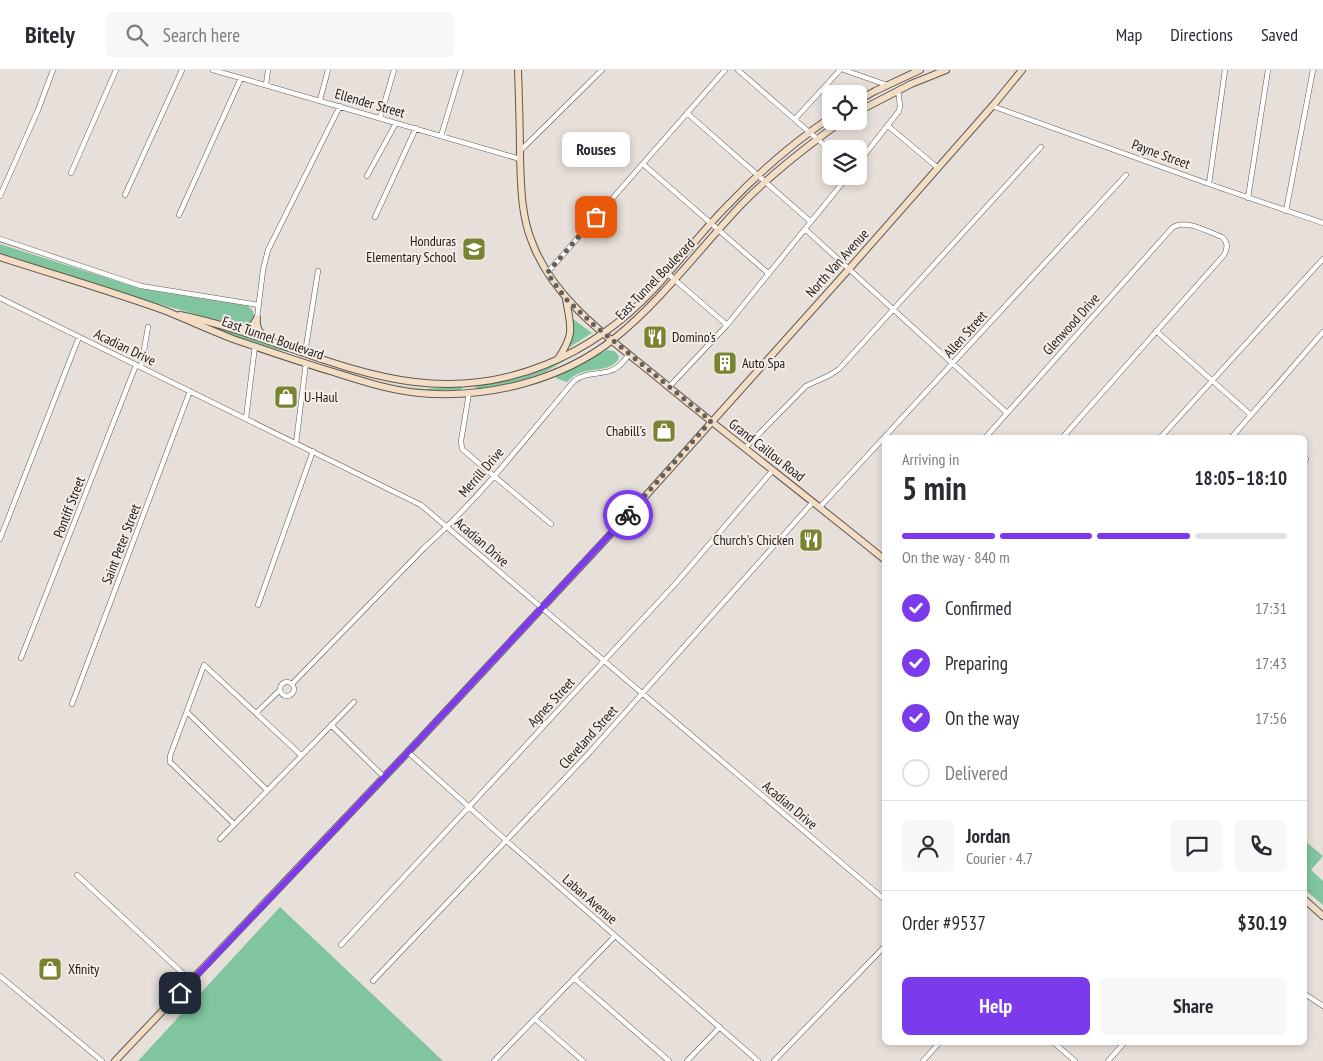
<!DOCTYPE html>
<meta charset="utf-8">
<style>
body{margin:0;font-family:"PT Sans Narrow",sans-serif;background:#f7f7f7;color:#2b2b33;height:100vh;display:flex;flex-direction:column;font-size:19px;white-space:nowrap}
*{box-sizing:border-box;margin:0}
p{font-size:16px;color:#7c7c81}
.icon{flex:none;width:28px;height:28px;fill:none;stroke:currentColor;stroke-width:2;stroke-linecap:round;stroke-linejoin:round}
.map{position:relative;flex:1;overflow:hidden}
.drawer{position:absolute;left:882px;top:365px;width:425px;height:610px;display:flex;flex-direction:column;background:#fff;border-radius:8px;box-shadow:0 2px 8px #0003}
.drawer>*{flex:none}
.tools{position:absolute;left:822px;top:15px;display:grid;gap:10px}
.tools a{display:grid;place-items:center;width:45px;height:45px;border-radius:8px;background:#fff;box-shadow:0 2px 8px #0003;font-size:25px}
.pin{position:absolute;display:grid;place-items:center;width:42px;height:42px;color:#fff;margin:-21px;border-radius:10px;box-shadow:0 2px 8px #0006}
.courier{position:absolute;display:grid;place-items:center;width:50px;height:50px;margin:-25px;border:4px solid #7c3aed;border-radius:50%;background:#fff;color:#222;box-shadow:0 1px 6px #0007}
.bubble{position:absolute;height:35px;border-radius:8px;background:#fff;box-shadow:0 2px 8px #0003;font-size:16px;font-weight:700;line-height:35px;text-align:center}
.overview em{font-style:normal;font-weight:700}
.overview div{display:flex;flex-direction:column-reverse}
.overview{display:flex;align-items:center;justify-content:space-between;height:85px;padding:0 20px}
h1{font-size:32px;font-weight:700;line-height:38px}
.bar{display:grid;grid-template-columns:repeat(4,1fr);gap:8px 5px;align-content:center;height:60px;padding:0 20px}
.bar i{height:6px;border-radius:4px;background:#e1e1e2}
.bar .active{background:#7c3aed}
.bar p{grid-column:span 4}
.line{display:flex;align-items:center;gap:12px;padding:0 20px;border-top:1px solid #e1e1e2}
.line div{flex:1}
.round{display:grid;place-items:center;flex:none;width:52px;height:52px;border-radius:8px;background:#f7f7f7}
ol{padding:0 20px;list-style:none}
li{display:flex;align-items:center;gap:15px;height:55px}
li p{margin-inline-start:auto}
li .icon{padding:5px;border-radius:50%;background:#7c3aed;color:#fff;stroke-width:4}
li:last-child{color:#7c7c81}
li i{width:28px;height:28px;border:2px solid #e1e1e2;border-radius:50%}
.action{display:flex;gap:10px;margin-top:auto;padding:10px 20px}
.action a{flex:1;height:58px;border-radius:8px;background:#7c3aed;color:#fff;font-size:20px;font-weight:700;line-height:58px;text-align:center}
.action a+a{background:#f7f7f7;color:#2b2b33}
header{display:flex;align-items:center;gap:30px;box-sizing:border-box;height:70px;padding:0 25px;background:#fff;border-bottom:1px solid #e1e1e2}
header strong{font-size:24px}
nav{display:flex;gap:28px;margin-inline-start:auto;font-size:18px}
.search{width:350px;height:45px;background:#f7f7f7;display:flex;align-items:center;gap:12px;box-sizing:border-box;padding:0 18px;border-radius:8px;color:#7c7c81;font-size:19px}
.map>svg:first-child{display:block}
.green{fill:#80c59d}
.lines{fill:none;stroke-linecap:round;stroke-linejoin:round}
.minor-casing{stroke:#5f5953;stroke-width:5.5}
.secondary-casing{stroke:#5f5953;stroke-width:8}
.minor{stroke:#fff;stroke-width:4.5}
.secondary{stroke:#f4ddc5;stroke-width:6}
.done{stroke:#645f5c;stroke-width:5;stroke-dasharray:0 9}
.route{stroke:#7c3aed;stroke-width:6}
.labels{text-anchor:middle;stroke-width:4;stroke-linejoin:round;paint-order:stroke}
.street-label{font-size:14px;fill:#1d1a18;stroke:#f4ece6}
.poi-label{font-size:14px;fill:#1d1a18;stroke:#f4ece6;text-anchor:start}
</style>
<header>
<strong>Bitely</strong>
<div class="search"><svg class="icon" aria-label="search" viewBox="0 0 24 24"><circle cx="10" cy="10" r="6"/><path d="M15 15l6 6"/></svg>Search here</div>
<nav><a>Map</a><a>Directions</a><a>Saved</a></nav>
</header>
<div class="map">
<svg width="1323" height="991" viewBox="0 0 1323 991">
<rect width="100%" height="100%" fill="#e7dfd9"/>
<path class="green" d="M0,174L142,219L248,236L253,241C255,250 251,256 242,257L144,230L0,183Z
M189,248L295,283C259,278 223,262 189,248Z
M573,249L592,263L568,278L573,259Z
M598,271L545,302L516,312L477,319L475,317L477,315L502,311L545,298Z
M607,280L614,281L619,286L618,290C605,306 584,293 567,312L556,308L557,306Z
M390,314L425,319L461,316L463,318L461,320H428Z
M1305,771L1323,786L1311,800L1323,811V835L1305,820Z
M280,837L443,991H138Z"/>
<g class="lines">
<g class="minor-casing">
<path id="minor" d="M213,0L520,89
M738,0L831,81
M844,0L887,15
M266,15L268,0
M320,30L328,0
M992,36L1209,114L1323,153
M687,43L811,152
M380,48L394,0
M795,49L840,0
M888,56L938,98
M441,66L461,0
M520,81L602,0
M859,92L899,41L900,36L898,20
M643,94L769,204
M71,103L116,0
M367,106L396,53
M1209,114L1225,0
M125,125L182,0
M0,126L38,40L53,0
M1248,128L1268,0
M1286,141L1313,0
M179,145L241,8
M375,147L416,58
M805,159L1007,343
M0,169L141,216L259,235
M547,203L725,0
M667,203L727,255
M0,228L421,435L885,830
M257,248L263,200L268,180L340,36
M1156,261L1251,345
M305,283L318,201
M141,297L148,257
M669,317L727,255L848,106
M469,323L461,371L462,379L551,454
M246,348L255,276
M985,368L1172,158C1185,148 1208,162 1222,167C1228,172 1228,178 1224,185L1062,368
M1160,368L1323,189
M1231,368L1323,262
M296,373L306,293
M745,378L806,316L830,305L839,299L1041,77
M1305,391L1306,389
M820,437L1126,105
M0,469L79,267
M258,535L313,381
M21,588L136,295
M280 619a7 7 0 1 1 14 0a7 7 0 1 1-14 0Z
M292,614L425,477C480,428 526,368 574,311C587,300 607,307 619,296C623,293 626,288 629,284
M72,634L190,321
M187,642L267,720
M256,643L280,620
M331,655L384,707
M408,682L509,773L758,991
M234,754L170,692V686L204,595L301,685
M220,769L354,632
M77,805L191,911
M341,875L676,513L773,400
M0,906L102,991
M574,908L669,991
M373,911L590,682L813,432
M1305,924L1323,936
M535,949L583,991
M1053,972L1075,991
M494,991L615,866
M687,991L720,957
M774,991L885,876
M923,991L940,972
M1108,991L1125,972"/>
</g>
<g class="secondary-casing">
<path id="secondary" d="M518,0C519,29 520,58 520,87C521,116 521,145 532,172C556,236 620,275 670,318C741,376 814,432 885,490
M859,30L875,21L920,0
M859,41L911,14L946,0
M0,187C55,205 111,221 166,241C188,250 210,260 233,269C265,280 297,291 330,301C359,310 388,320 419,323C487,329 561,311 615,268C663,229 699,179 742,134C772,103 806,77 842,51
M180,245C260,261 334,302 415,312C507,323 591,286 654,219C679,192 701,162 727,136C759,102 793,73 831,47
M257,248C256,258 259,263 267,268
M238,260C248,259 252,258 256,250
M558,289C575,263 571,258 566,229
M1305,830L1323,846
M115,991L408,682L633,440L849,199L995,33L1022,0"/>
</g>
<use href="#minor" class="minor"/>
<use href="#secondary" class="secondary"/>
</g>
<g class="lines">
<path class="done" d="M596,147L547,203L566,229L594,255L711,351L628,445"/>
<path class="route" d="M180,923L408,682L628,445"/>
</g>
<defs>
<g id="school-square" transform="scale(1.25)"><rect x="-9" y="-9" width="18" height="18" rx="4" fill="#7a8430" stroke="#f4ece6"/><path d="M0-5L7-2L0 1L-7-2ZM-4 1L0 2.5L4 1V4Q0 6-4 4Z" fill="#fff"/></g>
<g id="restaurant-square" transform="scale(1.25)"><rect x="-9" y="-9" width="18" height="18" rx="4" fill="#7a8430" stroke="#f4ece6"/><path d="M-5-6h1v4h1v-4h1v4h1v-4h1v5L-1.5 .5V6h-2V.5L-5-1ZM5-6V6H3V1.5H1.5Q1.5-4 5-6Z" fill="#fff"/></g>
<g id="building-square" transform="scale(1.25)"><rect x="-9" y="-9" width="18" height="18" rx="4" fill="#7a8430" stroke="#f4ece6"/><path d="M-4-6H4V6H1V3H-1V6H-4ZM-2.5-4.3h1.7v1.8h-1.7ZM.8-4.3h1.7v1.8H.8ZM-2.5-1h1.7V.8h-1.7ZM.8-1h1.7V.8H.8Z" fill="#fff"/></g>
<g id="shop-square" transform="scale(1.25)"><rect x="-9" y="-9" width="18" height="18" rx="4" fill="#7a8430" stroke="#f4ece6"/><path d="M-5-2.5h2.3a2.7 3.5 0 0 1 5.4 0H5L5.5 6h-11ZM-1.5-2.5h3a1.5 2.3 0 0 0-3 0Z" fill="#fff"/></g>
</defs>
<g fill-rule="evenodd">
<use href="#school-square" x="474" y="179"/>
<use href="#restaurant-square" x="655" y="267"/>
<use href="#building-square" x="725" y="293"/>
<use href="#shop-square" x="286" y="327"/>
<use href="#shop-square" x="664" y="361"/>
<use href="#restaurant-square" x="811" y="470"/>
<use href="#shop-square" x="50" y="899"/>
</g>
<g class="labels">
<g class="street-label">
<text transform="translate(370 33) rotate(16)" y="5">Ellender Street</text>
<text transform="translate(1161 84) rotate(20)" y="5">Payne Street</text>
<text transform="translate(837 193) rotate(-48)" y="5">North Van Avenue</text>
<text transform="translate(655 209) rotate(-46)" y="5">East Tunnel Boulevard</text>
<text transform="translate(1071 254) rotate(-48)" y="5">Glenwood Drive</text>
<text transform="translate(965 264) rotate(-48)" y="5">Allen Street</text>
<text transform="translate(273 268) rotate(19)" y="5">East Tunnel Boulevard</text>
<text transform="translate(125 277) rotate(26)" y="5">Acadian Drive</text>
<text transform="translate(767 380) rotate(38)" y="5">Grand Caillou Road</text>
<text transform="translate(481 402) rotate(-49)" y="5">Merrill Drive</text>
<text transform="translate(69 437) rotate(-69)" y="5">Pontiff Street</text>
<text transform="translate(482 472) rotate(41)" y="5">Acadian Drive</text>
<text transform="translate(121 474) rotate(-69)" y="5">Saint Peter Street</text>
<text transform="translate(551 632) rotate(-47)" y="5">Agnes Street</text>
<text transform="translate(588 667) rotate(-48)" y="5">Cleveland Street</text>
<text transform="translate(790 735) rotate(40)" y="5">Acadian Drive</text>
<text transform="translate(590 829) rotate(41)" y="5">Laban Avenue</text>
</g>
<g class="poi-label">
<text x="456" y="176" text-anchor="end">Honduras<tspan x="456" dy="16">Elementary School</tspan></text>
<text x="672" y="272">Domino's</text>
<text x="742" y="298">Auto Spa</text>
<text x="304" y="332">U-Haul</text>
<text x="646" y="366" text-anchor="end">Chabill's</text>
<text x="794" y="475" text-anchor="end">Church's Chicken</text>
<text x="68" y="904">Xfinity</text>
</g>
</g>
</svg>
<div class="tools">
<a><svg class="icon" aria-label="locate" viewBox="0 0 24 24"><circle cx="12" cy="12" r="6"/><path d="M12 2v4M12 18v4M2 12h4M18 12h4"/></svg></a>
<a><svg class="icon" aria-label="layers" viewBox="0 0 24 24"><path d="M12 4l9 5-9 5-9-5zM3 14l9 5 9-5"/></svg></a>
</div>
<div class="pin" style="left:596px;top:147px;background:#ea580c"><svg class="icon" aria-label="bag" viewBox="0 0 24 24"><path d="M5 8h14l-1 12H6zM9 8a3 3 0 0 1 6 0"/></svg></div>
<div class="pin" style="left:180px;top:923px;background:#1f2937"><svg class="icon" aria-label="home" viewBox="0 0 24 24"><path d="M3 11l9-7 9 7M6 9v11h12V9"/></svg></div>
<div class="courier" style="left:628px;top:445px"><svg class="icon" aria-label="bike" viewBox="0 0 24 24"><circle cx="6" cy="16" r="4"/><circle cx="18" cy="16" r="4"/><path d="M6 16l4-8h5l3 8M10 8l3 8H6M13 5h3"/></svg></div>
<div class="bubble" style="left:562px;top:62px;width:68px">Rouses</div>
<section class="drawer">
<div class="overview"><div><h1>5 min</h1><p>Arriving in</p></div><em>18:05–18:10</em></div>
<div class="bar"><i class="active"></i><i class="active"></i><i class="active"></i><i></i><p>On the way · 840 m</p></div>
<ol>
<li><svg class="icon" aria-label="check" viewBox="0 0 24 24"><path d="M5 12l5 5 9-10"/></svg>Confirmed<p>17:31</p></li>
<li><svg class="icon" aria-label="check" viewBox="0 0 24 24"><path d="M5 12l5 5 9-10"/></svg>Preparing<p>17:43</p></li>
<li><svg class="icon" aria-label="check" viewBox="0 0 24 24"><path d="M5 12l5 5 9-10"/></svg>On the way<p>17:56</p></li>
<li><i></i>Delivered</li>
</ol>
<div class="line" style="height:90px"><a class="round"><svg class="icon" aria-label="person" viewBox="0 0 24 24"><circle cx="12" cy="8" r="4"/><path d="M4 21q1-7 8-7t8 7"/></svg></a><div><b>Jordan</b><p>Courier · 4.7</p></div><a class="round"><svg class="icon" aria-label="chat" viewBox="0 0 24 24"><path d="M4 5h16v11H9l-5 4z"/></svg></a><a class="round"><svg class="icon" aria-label="phone" viewBox="0 0 24 24"><path d="M5 4h4l2 5-3 2q2 4 5 5l2-3 5 2v4C11 20 4 13 5 4z"/></svg></a></div>
<div class="line" style="height:65px"><div>Order #9537</div><b>$30.19</b></div>
<div class="action"><a>Help</a><a>Share</a></div>
</section>
</div>
